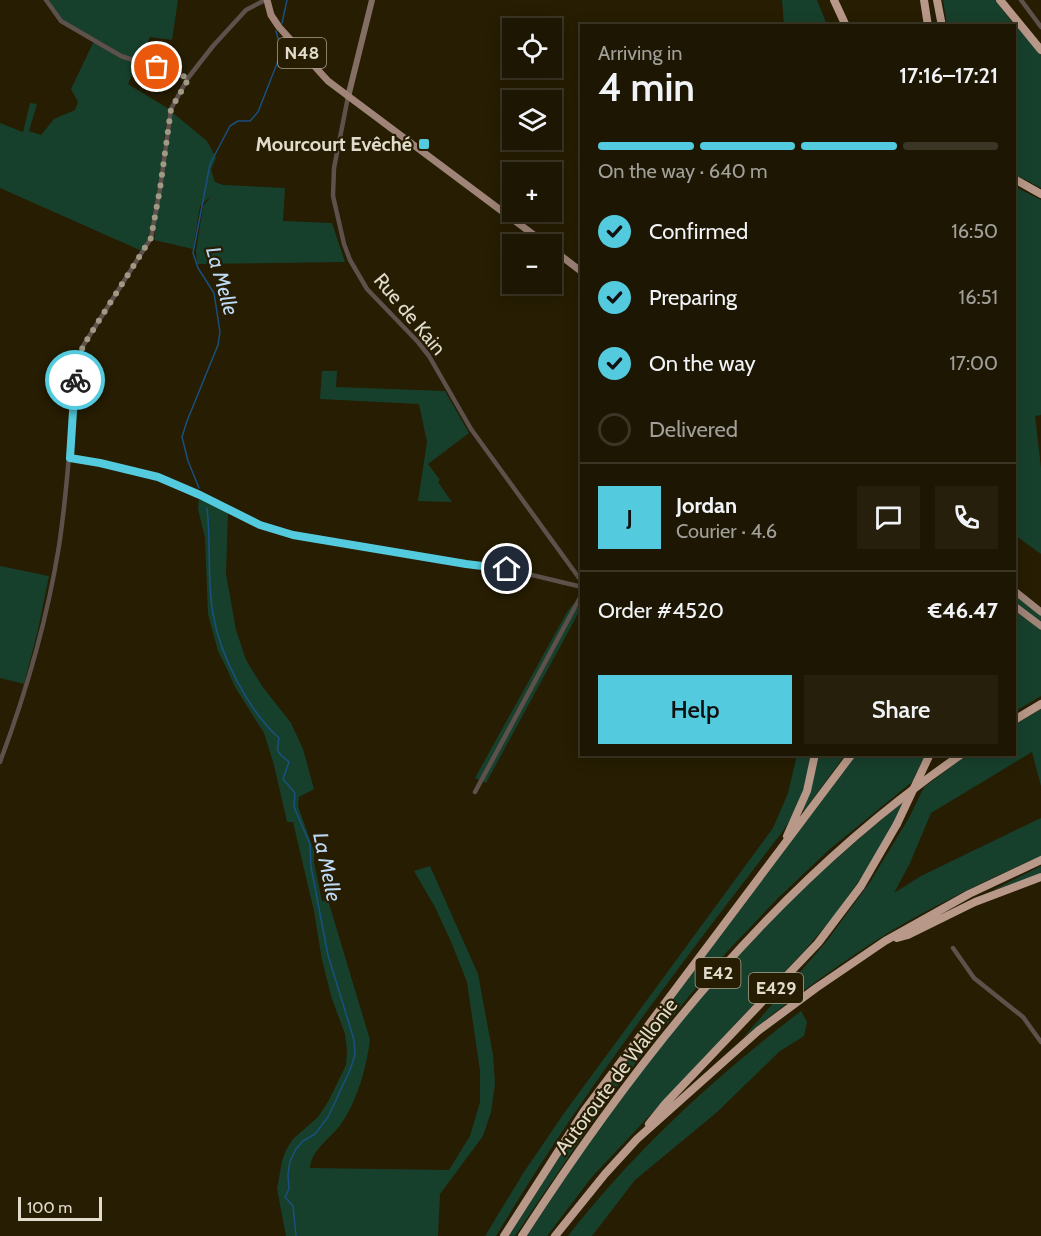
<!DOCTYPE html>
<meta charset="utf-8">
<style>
body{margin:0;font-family:Cabin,sans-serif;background:#251f0c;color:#f1f3f6;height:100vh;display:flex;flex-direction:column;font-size:22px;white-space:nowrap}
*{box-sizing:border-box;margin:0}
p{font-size:20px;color:#a09f99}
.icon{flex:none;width:33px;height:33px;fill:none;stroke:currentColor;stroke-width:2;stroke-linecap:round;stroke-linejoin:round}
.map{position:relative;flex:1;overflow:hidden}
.drawer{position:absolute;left:580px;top:24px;width:436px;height:732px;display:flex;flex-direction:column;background:#1c1602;border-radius:0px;box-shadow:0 3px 15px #0003,0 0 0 2px #3a3524}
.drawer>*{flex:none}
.tools{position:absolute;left:502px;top:18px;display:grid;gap:12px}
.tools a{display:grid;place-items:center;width:60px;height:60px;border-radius:0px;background:#1c1602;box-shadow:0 3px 15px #0003,0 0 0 2px #3a3524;font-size:30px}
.scale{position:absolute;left:18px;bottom:15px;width:84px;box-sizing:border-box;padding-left:6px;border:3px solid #e1dccc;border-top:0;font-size:16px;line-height:21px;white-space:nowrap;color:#e1dccc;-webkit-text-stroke:4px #261d02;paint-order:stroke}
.pin{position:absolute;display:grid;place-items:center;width:51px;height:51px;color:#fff;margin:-26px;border:3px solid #fff;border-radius:50%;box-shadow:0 2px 6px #0007}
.courier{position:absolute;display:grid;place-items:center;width:60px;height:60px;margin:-30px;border:4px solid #54cade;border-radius:50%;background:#fff;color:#222;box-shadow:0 2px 8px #0007}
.summary em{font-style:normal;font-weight:600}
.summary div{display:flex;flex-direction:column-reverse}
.summary{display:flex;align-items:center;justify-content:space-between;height:102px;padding:0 18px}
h1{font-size:39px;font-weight:600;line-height:45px}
.bar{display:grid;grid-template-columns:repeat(4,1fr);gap:9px 6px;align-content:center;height:72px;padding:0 18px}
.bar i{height:8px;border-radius:4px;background:#3a3524}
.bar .active{background:#54cade}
.bar p{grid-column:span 4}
.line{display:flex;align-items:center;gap:15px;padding:0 18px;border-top:2px solid #3a3524}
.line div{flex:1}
.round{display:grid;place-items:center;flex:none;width:63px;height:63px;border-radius:0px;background:#251f0c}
ol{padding:0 18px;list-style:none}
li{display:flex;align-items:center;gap:18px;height:66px}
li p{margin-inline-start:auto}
li .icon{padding:6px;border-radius:50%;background:#54cade;color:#111;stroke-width:4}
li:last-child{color:#a09f99}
li i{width:33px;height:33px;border:3px solid #3a3524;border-radius:50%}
.primary-button{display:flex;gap:12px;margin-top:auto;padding:12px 18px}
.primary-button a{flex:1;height:69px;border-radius:0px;background:#54cade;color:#111;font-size:24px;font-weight:600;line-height:69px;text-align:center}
.primary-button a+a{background:#251f0c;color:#f1f3f6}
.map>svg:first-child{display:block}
.green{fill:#17402c}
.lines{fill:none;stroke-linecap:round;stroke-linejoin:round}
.stream{stroke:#19507f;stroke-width:1.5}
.street{stroke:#5e514b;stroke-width:4.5}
.secondary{stroke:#836e64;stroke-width:6}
.primary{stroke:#9f8477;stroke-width:7}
.highway{stroke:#b89888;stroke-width:8}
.highway-bridge{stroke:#b89888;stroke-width:8}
.done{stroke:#a09985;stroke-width:6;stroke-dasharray:0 10.8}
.route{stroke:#54cade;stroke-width:8}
.poi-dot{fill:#54cade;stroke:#261d02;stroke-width:2}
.labels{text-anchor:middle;stroke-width:4.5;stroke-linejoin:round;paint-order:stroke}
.shield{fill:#261d02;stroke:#a9a38f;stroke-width:1.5}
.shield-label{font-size:18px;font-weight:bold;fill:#e1dccc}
.poi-label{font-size:20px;font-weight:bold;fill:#e1dccc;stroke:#261d02;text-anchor:end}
.street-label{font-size:20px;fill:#e1dccc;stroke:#261d02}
.water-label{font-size:21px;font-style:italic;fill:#bddaf6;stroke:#261d02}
</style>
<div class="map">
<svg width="1041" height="1236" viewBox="0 0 1041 1236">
<rect width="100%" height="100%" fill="#261d02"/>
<path class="green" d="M49,0H178L172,40L150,37L140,60L122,54L64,21L60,17Z
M782,0H817L827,25H784Z
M943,0H995L1015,26L947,25Z
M1016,26L1041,55V188L1016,175Z
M94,41L118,57L138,64L128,84L169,109C159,155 163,208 142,251L0,188V123L23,132L30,103L37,104L29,131L41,135L54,119L75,110L78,102L71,89Z
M173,113L207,141L216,158L211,170L215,182L223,185L285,188L283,221L332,223L345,262L197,264L196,251L203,206L212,195L200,206L193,249L154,240L169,123Z
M1016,187L1041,200V415L1035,416L1041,468V554L1016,536Z
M322,371H337L336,387L445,391L469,433L428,464L440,480L438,482L452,502L418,501L427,442L419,404L320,399Z
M199,498L228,512L226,574L236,630L246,660L262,686L291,723L303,749L314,789L299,797L298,806L314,851V862L322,901L328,900L370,1040C366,1069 358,1099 341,1124C331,1138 311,1150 310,1168L449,1170L470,1136L480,1102V1071L467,982L452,944L435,907L414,871L430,866L478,974L493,1055L495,1084L491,1112L483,1136L440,1194L438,1236H286L277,1189L282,1161L286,1150L293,1139L318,1117L329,1100L346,1065L347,1050L345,1034L332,999L322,960L314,911L293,822H287L274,765L264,733L235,687L226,667L218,651L208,614L205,538L198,509Z
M0,566L49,576L38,630L24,684L0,678Z
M1016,595L1041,614V622L1016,603Z
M573,604L580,610L486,783L475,778L567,612Z
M1016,612L1041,630V696L1016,711Z
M1041,709V786L1032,752L931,813L910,863L894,893L921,876L1041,818V856C982,882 923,910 869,945C825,974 783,1005 743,1038L826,942L870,882L910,816L924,787L967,755L1016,754V724Z
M797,755H845L804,811L797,808L783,831C682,962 581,1094 496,1236H485L524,1172L562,1116L773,828L788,793Z
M856,755H925L912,782L831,848L777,899L724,955L690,995L611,1094L515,1236H509L586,1115Z
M903,802L887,836L863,875L833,917L806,949L591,1178L547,1236H527C603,1118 687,1002 787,904C824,868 863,835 903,802Z
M1041,866V874L991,891Z
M801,1011L807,1022L804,1036L780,1051L716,1113L635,1180L592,1236H568C635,1150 714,1078 801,1011Z"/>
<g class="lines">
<path class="stream" d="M282,23L287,0
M199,488L188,461L182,437L187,421L218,345L220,332L214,293L198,268L193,253L210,164L230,126L238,121H250L258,112L278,61L281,50L276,31
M207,508C211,542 207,580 213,614C220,655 248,710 279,738C276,753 277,752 289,762L283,779L295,793L294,807L310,844L311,867L328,955L354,1040L355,1055L350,1070L328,1117L315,1134L303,1141L296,1149L290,1161L288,1174L289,1189L285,1197L293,1206L296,1236"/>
<path class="street" d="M46,0L61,21L121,56L188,78
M1021,0L1041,27
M348,97L334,168L333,196L344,244L350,260L367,289L418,342L429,356L471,429L582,582
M70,457L100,463L157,477L200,495L259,525L293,535L466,564L507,569L582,587
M0,762C26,693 47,620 59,546C68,487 71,428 76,369L83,346L151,238L160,189L171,109L188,78L213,46L246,10L265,0
M475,792L582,594
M953,948L974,978L1023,1017L1041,1042"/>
<path class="secondary" d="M348,97L372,0"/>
<path class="primary" d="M267,0L271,15L279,27L328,81L546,244
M552,249L582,272
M1016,592L1041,612
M1016,607L1041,626"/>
<path class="highway" d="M834,0L846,26
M924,0L928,26
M937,0L942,26
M1000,0L1041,50
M1016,180L1041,194
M1016,719L1041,704
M787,836L807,791L815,754
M897,938L908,935L975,902L1041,877
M649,1124L665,1104L818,943L861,886L897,824
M504,1236L584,1111L852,754
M522,1236C641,1052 779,879 962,754
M555,1236L605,1174L637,1139L758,1031L816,988L885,941L969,894L1041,860"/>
<path class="highway-bridge" d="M897,824L930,754"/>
</g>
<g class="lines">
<path class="done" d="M75,380L76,369L83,346L151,238L160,189L171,109L189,78L157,67"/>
<path class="route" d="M75,380L70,458L100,463L158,477L200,495L260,525L293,535L466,564L507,569"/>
</g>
<rect class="poi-dot" x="418" y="138" width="12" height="12" rx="3"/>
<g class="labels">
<g class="shield">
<rect x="278" y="38" width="48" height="30" rx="4.5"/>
<rect x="695.5" y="958" width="45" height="30" rx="4.5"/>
<rect x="749" y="973" width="54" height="30" rx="4.5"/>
</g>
<g class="shield-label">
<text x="302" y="59">N48</text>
<text x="718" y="979">E42</text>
<text x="776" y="994">E429</text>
</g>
<g class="poi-label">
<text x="412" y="151">Mourcourt Evêché</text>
</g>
<g class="street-label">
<text transform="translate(410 314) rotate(50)" y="7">Rue de Kain</text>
<text transform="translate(616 1076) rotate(-53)" y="7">Autoroute de Wallonie</text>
</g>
<g class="water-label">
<text transform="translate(222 281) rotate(74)" y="7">La Melle</text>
<text transform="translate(327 867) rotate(78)" y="7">La Melle</text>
</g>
</g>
</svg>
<div class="tools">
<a><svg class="icon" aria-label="locate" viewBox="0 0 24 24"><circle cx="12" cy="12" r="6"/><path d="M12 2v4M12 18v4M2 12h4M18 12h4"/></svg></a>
<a><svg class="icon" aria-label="layers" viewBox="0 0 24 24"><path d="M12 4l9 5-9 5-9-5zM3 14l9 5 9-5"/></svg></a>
<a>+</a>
<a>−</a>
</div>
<div class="scale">100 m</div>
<div class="pin" style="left:157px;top:67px;background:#ea580c"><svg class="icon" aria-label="bag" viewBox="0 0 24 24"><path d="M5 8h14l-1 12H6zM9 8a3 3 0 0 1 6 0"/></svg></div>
<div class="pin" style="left:507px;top:569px;background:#1f2937"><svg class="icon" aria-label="home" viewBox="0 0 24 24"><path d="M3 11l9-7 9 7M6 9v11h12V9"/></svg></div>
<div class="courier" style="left:75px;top:380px"><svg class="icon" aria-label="bike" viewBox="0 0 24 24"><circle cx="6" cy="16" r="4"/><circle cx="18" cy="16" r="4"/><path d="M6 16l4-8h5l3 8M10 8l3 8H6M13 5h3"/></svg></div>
<section class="drawer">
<div class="summary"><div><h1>4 min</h1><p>Arriving in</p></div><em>17:16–17:21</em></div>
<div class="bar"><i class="active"></i><i class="active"></i><i class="active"></i><i></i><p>On the way · 640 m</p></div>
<ol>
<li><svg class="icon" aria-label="check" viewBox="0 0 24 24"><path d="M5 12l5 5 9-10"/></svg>Confirmed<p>16:50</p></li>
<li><svg class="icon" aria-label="check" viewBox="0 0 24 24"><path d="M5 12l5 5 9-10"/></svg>Preparing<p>16:51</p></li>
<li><svg class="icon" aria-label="check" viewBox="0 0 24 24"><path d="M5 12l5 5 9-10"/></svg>On the way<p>17:00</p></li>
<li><i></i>Delivered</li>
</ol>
<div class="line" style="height:108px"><b class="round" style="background:#54cade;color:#111">J</b><div><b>Jordan</b><p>Courier · 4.6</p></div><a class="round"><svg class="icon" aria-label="chat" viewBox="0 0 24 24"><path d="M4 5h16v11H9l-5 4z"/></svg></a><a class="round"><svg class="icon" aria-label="phone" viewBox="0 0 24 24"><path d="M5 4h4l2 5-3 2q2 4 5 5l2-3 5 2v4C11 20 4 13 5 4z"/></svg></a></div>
<div class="line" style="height:78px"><div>Order #4520</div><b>€46.47</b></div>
<div class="primary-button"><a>Help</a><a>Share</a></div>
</section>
</div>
